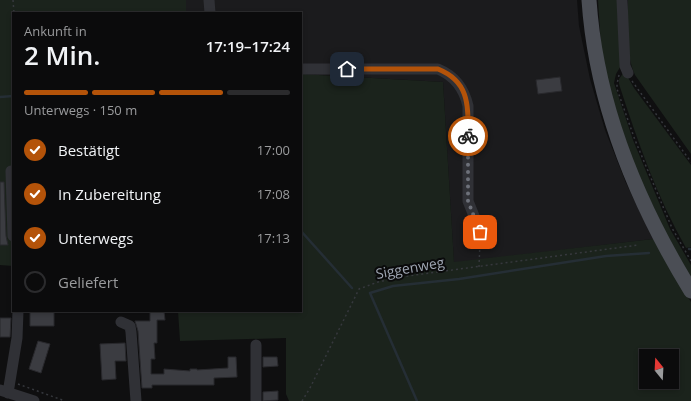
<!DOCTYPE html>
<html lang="de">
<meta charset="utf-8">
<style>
body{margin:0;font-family:"Open Sans",sans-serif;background:#19191a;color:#f1f3f6;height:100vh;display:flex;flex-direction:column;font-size:15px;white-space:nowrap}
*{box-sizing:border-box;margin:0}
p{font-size:13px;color:#9a9b9d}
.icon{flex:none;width:22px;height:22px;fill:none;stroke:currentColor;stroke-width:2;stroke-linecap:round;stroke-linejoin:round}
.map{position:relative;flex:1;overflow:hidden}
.panel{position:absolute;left:12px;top:12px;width:290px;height:300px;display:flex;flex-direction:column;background:#0b0b0c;border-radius:0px;box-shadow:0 2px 6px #0003,0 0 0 1px #2b2b2d}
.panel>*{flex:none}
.needle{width:26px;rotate:342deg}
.fabs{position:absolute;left:639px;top:349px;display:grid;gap:8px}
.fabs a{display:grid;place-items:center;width:40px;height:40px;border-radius:0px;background:#0b0b0c;box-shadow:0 2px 6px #0003,0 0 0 1px #2b2b2d;font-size:20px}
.pin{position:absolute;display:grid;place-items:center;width:34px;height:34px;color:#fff;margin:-17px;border-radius:8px;box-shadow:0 2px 6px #0006}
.courier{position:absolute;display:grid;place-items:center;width:40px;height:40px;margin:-20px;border:3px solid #b45309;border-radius:50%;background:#fff;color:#222;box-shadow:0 1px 5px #0007}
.headline em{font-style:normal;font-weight:600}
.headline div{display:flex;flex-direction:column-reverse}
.headline{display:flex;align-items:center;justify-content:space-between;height:68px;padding:0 12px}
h1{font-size:26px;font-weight:600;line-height:30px}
.bar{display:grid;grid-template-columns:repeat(4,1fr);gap:6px 4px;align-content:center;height:48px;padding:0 12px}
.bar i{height:5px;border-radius:3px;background:#2b2b2d}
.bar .current{background:#b45309}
.bar p{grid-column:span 4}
ol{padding:0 12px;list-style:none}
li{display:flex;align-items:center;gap:12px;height:44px}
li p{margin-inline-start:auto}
li .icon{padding:4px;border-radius:50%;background:#b45309;color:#fff;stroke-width:4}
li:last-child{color:#9a9b9d}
li i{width:22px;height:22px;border:2px solid #2b2b2d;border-radius:50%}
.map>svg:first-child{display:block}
.built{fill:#1b1b1d}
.green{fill:#1b231c;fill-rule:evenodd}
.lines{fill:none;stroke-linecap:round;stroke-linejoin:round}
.stream{stroke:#252e35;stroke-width:2.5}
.building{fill:#3b3c41;stroke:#29292d}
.path{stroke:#36383d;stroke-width:1.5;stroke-dasharray:2 3;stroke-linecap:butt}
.minor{stroke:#303136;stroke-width:11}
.major{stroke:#4b4e55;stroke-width:15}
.done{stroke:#6d717a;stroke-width:4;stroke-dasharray:0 7.2}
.route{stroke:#b45309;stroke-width:5}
.labels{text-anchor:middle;stroke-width:4;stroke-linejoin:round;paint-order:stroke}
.street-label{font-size:14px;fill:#9fa6b3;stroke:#0a0a0b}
</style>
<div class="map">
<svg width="691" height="401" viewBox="0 0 691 401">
<rect width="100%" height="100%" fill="#0f0f10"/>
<path class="built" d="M186,0H577L579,26L590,79L605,130L626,183L653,239L454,263L443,82L301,74V13H186Z"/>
<path class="green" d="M0,0H186V13H13V266L0,265Z
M598,0H619L622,64L616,74L614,83L633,140L670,229L691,265V278L678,258L638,175L608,90L601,47Z
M628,0H691V154L635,75C625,53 628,24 628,0Z
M624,72L626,74L634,88L691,165V247L686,248C657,197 637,140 619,84V79Z
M301,74L443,82L454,262L653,239L691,302V401H289L286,394V338L180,341L178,311H301ZM646,356H672V382H646Z"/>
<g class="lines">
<path class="stream" d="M0,97L13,96
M301,231L352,288
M689,249H691
M417,401L370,293L393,286L459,279L606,256L649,253"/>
</g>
<path class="building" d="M560,77L562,91L538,94L536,80Z
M0,182H4L6,236L8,245H0Z
M30,311H54V326H30Z
M150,311H164L165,320H157V343H154L155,359H151V374H164V369L190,371V369H197V370L228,368V357H236L237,377L214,378V385H152V388H142L138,331L135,321H150Z
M0,318H11L10,337H0Z
M38,341L50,344L41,373L29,369Z
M125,343L126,361H115L116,379L102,380L100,344Z
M263,357H277L278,366L263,367Z
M278,391V400L263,401V392Z"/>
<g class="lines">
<path class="path" d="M13,0L14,13
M619,75L617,84V89L635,140L672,228L691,261
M632,81L691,162
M479,267L480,241
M18,384L65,401
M302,401L310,388L359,289L378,282L400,277L638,245"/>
<path class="minor" d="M209,0L210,13
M622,0L625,66L628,73
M301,69H438C455,76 464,88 468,106V201L480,231
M11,171L13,236
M121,322L130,326L131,332L136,401
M0,390L34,401
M8,393L17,338L18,311
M256,401V345"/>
<path class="major" d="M589,0C596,104 637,203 691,291"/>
</g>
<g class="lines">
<path class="done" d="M468,136V201L480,232"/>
<path class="route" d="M347,69H438C470,82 468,106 468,136"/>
</g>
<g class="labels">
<g class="street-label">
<text transform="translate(410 268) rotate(-10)" y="5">Siggenweg</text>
</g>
</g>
</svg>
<div class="fabs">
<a><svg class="needle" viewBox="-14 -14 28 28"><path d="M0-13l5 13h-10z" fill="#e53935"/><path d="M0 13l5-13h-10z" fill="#9a9b9d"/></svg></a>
</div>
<div class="pin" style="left:480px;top:232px;background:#ea580c"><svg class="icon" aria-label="bag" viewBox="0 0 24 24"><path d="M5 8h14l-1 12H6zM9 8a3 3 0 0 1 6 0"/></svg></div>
<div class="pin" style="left:347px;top:69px;background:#1f2937"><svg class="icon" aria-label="home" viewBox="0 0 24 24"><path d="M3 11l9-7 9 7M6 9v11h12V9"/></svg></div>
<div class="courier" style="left:468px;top:136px"><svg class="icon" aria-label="bike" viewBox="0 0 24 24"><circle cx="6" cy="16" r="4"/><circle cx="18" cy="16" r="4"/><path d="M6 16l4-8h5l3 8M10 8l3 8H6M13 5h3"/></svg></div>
<section class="panel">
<div class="headline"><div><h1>2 Min.</h1><p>Ankunft in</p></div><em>17:19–17:24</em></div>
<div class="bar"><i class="current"></i><i class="current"></i><i class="current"></i><i></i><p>Unterwegs · 150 m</p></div>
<ol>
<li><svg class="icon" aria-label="check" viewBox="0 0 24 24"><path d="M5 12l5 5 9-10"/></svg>Bestätigt<p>17:00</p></li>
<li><svg class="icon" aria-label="check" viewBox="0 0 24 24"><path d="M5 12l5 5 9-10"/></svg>In Zubereitung<p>17:08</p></li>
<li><svg class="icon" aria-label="check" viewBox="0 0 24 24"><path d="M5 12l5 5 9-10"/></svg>Unterwegs<p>17:13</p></li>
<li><i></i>Geliefert</li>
</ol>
</section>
</div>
